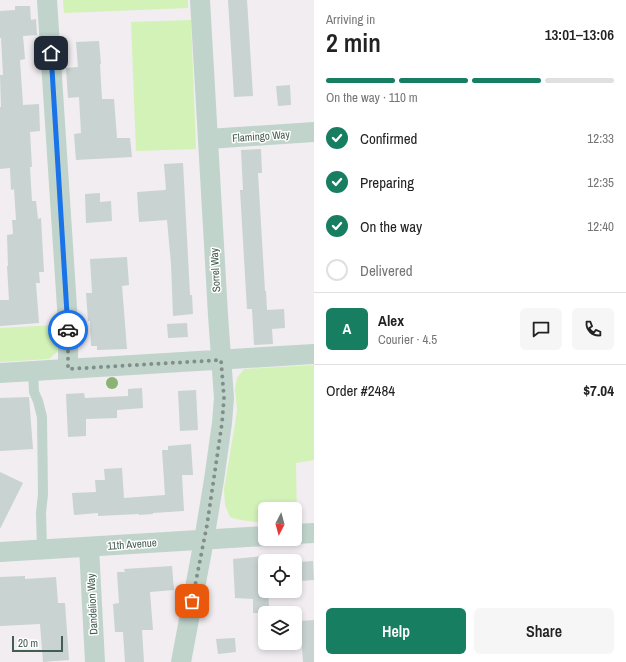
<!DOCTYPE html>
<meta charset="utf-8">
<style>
body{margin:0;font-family:"Archivo Narrow",sans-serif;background:#f6f6f6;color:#222;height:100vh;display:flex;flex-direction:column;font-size:15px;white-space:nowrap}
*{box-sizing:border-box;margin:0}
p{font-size:13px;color:#767676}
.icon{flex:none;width:22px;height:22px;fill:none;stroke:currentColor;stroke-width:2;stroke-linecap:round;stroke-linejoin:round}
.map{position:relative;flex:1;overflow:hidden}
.details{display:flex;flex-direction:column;background:#fff;width:312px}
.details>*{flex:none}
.needle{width:26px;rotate:186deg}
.fabs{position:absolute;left:258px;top:502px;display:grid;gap:8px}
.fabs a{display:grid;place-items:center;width:44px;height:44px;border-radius:6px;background:#fff;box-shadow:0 2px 6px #0003;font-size:20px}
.scale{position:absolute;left:12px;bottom:10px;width:51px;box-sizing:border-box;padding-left:4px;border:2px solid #445d53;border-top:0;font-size:11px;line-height:14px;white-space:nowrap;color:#445d53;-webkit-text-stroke:3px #fff;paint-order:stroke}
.pin{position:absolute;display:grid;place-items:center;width:34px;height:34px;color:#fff;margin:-17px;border-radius:8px;box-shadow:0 2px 6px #0006}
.courier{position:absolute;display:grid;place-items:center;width:40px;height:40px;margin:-20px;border:3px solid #1a73e8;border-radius:50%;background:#fff;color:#222;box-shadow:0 1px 5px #0007}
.summary em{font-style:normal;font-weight:600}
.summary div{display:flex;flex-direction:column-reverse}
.summary{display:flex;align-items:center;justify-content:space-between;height:68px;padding:0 12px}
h1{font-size:26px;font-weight:600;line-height:30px}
.bar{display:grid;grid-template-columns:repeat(4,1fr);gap:6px 4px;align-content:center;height:48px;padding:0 12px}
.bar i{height:5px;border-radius:3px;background:#e0e0e0}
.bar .active{background:#177e61}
.bar p{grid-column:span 4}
.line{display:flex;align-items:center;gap:10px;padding:0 12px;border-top:1px solid #e0e0e0}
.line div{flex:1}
.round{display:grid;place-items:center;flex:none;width:42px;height:42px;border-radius:6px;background:#f6f6f6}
ol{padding:0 12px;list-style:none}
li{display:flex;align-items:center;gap:12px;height:44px}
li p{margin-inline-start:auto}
li .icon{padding:4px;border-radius:50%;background:#177e61;color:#fff;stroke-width:4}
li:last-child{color:#767676}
li i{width:22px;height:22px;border:2px solid #e0e0e0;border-radius:50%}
.action{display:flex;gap:8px;margin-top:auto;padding:8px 12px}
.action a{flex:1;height:46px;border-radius:6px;background:#177e61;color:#fff;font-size:16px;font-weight:600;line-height:46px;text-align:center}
.action a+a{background:#f6f6f6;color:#222}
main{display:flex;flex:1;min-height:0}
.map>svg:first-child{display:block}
.green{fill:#d3f2b7}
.building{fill:#c9d3d1}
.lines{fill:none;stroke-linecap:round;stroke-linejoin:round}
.lane{stroke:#c0d4cc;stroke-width:10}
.street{stroke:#c0d4cc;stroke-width:20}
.tree{fill:#8bb374}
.done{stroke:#818f8a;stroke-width:4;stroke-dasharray:0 7.2}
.route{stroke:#1a73e8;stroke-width:5}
.labels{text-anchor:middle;stroke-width:3;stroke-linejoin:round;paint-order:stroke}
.street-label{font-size:11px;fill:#445d53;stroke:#fff}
</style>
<main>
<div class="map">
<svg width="314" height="662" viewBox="0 0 314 662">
<rect width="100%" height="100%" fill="#f1edf0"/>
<path class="green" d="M63,0H188V8L64,13Z
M191,20L196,149L136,151L131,22Z
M57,325L59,345L57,352L49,359L0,362V328Z
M314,365V460L296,463L297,521H295V509H265V522C253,522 242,521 230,517L225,505L224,489L235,424L237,410L235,389L237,378L244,369Z"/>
<path class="building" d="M228,0H247L253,96L234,97Z
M15,6H30L31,20L36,19L37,35L23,36L25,59L20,60L23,105L39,104L40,131L30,132L32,167H30L32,201H36L38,219L41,218L44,272H39L40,283H36L39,323L0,326V300H9L7,266H8L7,235L13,234L12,220H16L14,189L11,190L10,168L0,169V107H1L0,75H3L1,38H0V11L15,10Z
M99,41L101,64H100L102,99H114L117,138H130L132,157L76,160L74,134L81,133L79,97L68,98L66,68L78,67L76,42Z
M290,85L291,105L278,106L276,86Z
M261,149L262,173H258L265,291H266L267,310L284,309L285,328L272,329L273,344L254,345L252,309H247L240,190H243L241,150Z
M183,163L190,295H192L193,314L173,316L171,264L167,220L139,222L137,192L165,190L166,189L164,164Z
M100,193V202L111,201L112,221L86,223L85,194Z
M127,257L129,285L122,286L127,349L97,350V346H91L90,321H88L86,293H92L90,259Z
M187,323L188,337L168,338L167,324Z
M142,388L143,408L117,410V418L86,419V436L68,437L66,394L84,393L85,398L128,396V389Z
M196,390L198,430L180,431L178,391Z
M29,397L33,449L0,451V398Z
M191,444L193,475H182L184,511L153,513V514L139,515V514L98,516V513L74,515L72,493L96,492L95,480H105L104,469L122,468L124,498L165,495L162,450H168V446Z
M0,472L23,483L0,529Z
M265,556V591H268L269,606H268V613H253V599L235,598L233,559Z
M313,561L314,580L300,581L299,562Z
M172,566L174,590L150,592L153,630H142L144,662H125L123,632H115L113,604L119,603L117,572H125L124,569Z
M25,576V579L56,577L58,603H65L69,660L43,662L40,624L0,626V577Z
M314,620V662H303L300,621Z
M235,638L236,652L218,654L216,639Z"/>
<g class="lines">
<path class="lane" d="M33,371L34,392L38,401L42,417L43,494L41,513L42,549"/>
<path class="street" d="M47,0L68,323V369
M208,139L314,132
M0,373L314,354
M295,534L314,533
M89,547L95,662
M0,552L265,536
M181,662L204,540L214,480L222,423L224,398L218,315L200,0"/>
</g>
<circle class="tree" cx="112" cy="383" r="6"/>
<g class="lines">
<path class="done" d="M68,330V369L221,360L224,398L222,423L207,525L192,601"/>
<path class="route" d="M51,53L68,330"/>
</g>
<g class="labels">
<g class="street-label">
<text transform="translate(261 136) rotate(-4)" y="4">Flamingo Way</text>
<text transform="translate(215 270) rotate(-93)" y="4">Sorrel Way</text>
<text transform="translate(132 544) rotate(-4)" y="4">11th Avenue</text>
<text transform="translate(92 604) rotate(-93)" y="4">Dandelion Way</text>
</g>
</g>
</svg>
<div class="fabs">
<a><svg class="needle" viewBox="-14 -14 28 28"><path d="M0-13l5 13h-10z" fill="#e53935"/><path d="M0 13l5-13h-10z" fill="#767676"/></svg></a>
<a><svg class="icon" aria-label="locate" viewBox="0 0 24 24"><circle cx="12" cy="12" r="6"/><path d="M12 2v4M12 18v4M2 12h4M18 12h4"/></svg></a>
<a><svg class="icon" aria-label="layers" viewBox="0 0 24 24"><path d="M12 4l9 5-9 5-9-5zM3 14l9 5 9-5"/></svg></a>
</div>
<div class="scale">20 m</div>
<div class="pin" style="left:192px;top:601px;background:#ea580c"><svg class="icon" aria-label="bag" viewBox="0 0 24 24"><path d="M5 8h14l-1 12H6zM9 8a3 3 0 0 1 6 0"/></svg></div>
<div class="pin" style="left:51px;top:53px;background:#1f2937"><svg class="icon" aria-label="home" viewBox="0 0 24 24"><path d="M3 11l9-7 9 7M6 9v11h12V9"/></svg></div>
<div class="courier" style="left:68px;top:330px"><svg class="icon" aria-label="car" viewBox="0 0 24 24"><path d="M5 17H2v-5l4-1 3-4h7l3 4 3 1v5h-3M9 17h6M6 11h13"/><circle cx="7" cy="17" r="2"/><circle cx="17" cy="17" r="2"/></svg></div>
</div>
<section class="details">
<div class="summary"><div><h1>2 min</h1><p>Arriving in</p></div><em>13:01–13:06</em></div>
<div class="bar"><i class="active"></i><i class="active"></i><i class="active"></i><i></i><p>On the way · 110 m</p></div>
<ol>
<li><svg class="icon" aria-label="check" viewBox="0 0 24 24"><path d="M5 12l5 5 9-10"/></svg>Confirmed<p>12:33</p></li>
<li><svg class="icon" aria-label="check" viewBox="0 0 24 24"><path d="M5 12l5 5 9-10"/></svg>Preparing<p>12:35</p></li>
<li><svg class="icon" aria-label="check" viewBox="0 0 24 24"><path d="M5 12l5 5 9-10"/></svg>On the way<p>12:40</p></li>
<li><i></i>Delivered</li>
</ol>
<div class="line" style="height:72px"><b class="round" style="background:#177e61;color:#fff">A</b><div><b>Alex</b><p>Courier · 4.5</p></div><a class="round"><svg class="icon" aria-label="chat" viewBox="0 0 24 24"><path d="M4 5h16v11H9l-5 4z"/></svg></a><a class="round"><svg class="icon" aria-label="phone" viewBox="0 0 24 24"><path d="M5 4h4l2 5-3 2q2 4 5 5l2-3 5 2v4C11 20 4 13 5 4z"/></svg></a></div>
<div class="line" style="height:52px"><div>Order #2484</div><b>$7.04</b></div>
<div class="action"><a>Help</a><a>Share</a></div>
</section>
</main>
